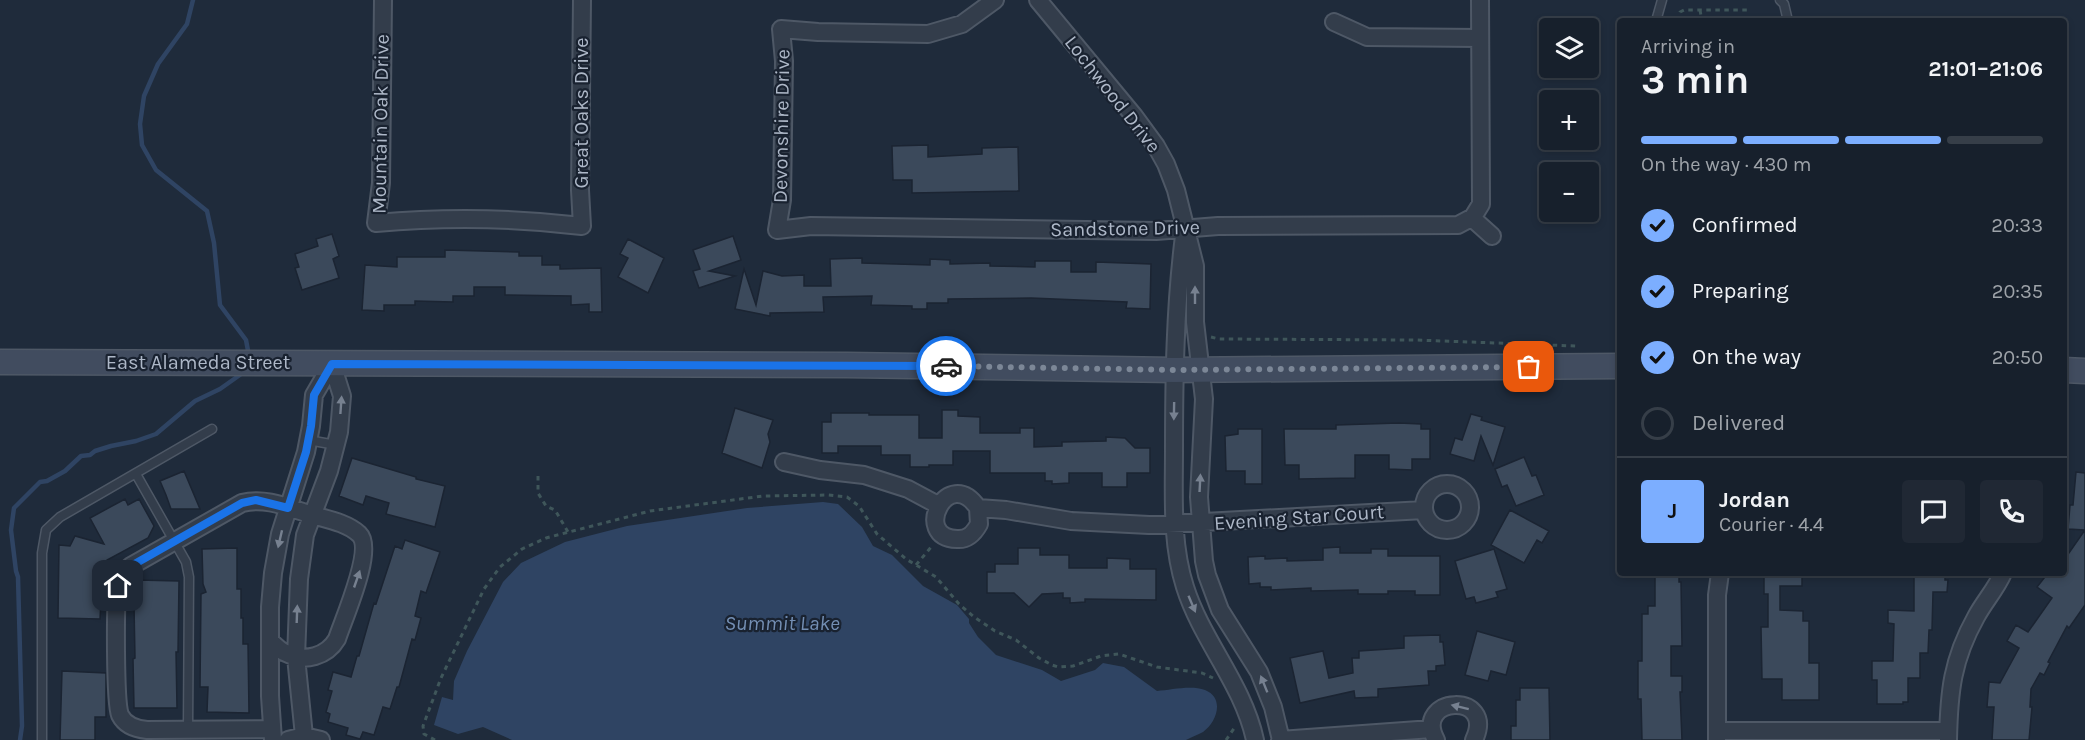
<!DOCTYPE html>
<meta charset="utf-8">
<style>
body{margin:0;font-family:Karla,sans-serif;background:#202834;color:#f1f3f6;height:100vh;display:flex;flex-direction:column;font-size:22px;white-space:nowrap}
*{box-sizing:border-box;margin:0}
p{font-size:20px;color:#9ea3a9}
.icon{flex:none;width:33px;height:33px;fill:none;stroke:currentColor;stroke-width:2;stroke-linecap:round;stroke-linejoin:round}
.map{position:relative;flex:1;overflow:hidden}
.details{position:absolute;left:1617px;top:18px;width:450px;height:558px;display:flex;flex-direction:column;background:#17202c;border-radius:6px;box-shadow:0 3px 9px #0003,0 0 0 2px #363e48}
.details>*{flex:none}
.tools{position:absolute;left:1539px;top:18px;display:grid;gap:12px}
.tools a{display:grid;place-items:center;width:60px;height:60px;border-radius:6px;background:#17202c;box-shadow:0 3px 9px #0003,0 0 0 2px #363e48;font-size:30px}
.pin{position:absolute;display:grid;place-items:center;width:51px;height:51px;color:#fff;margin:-26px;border-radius:12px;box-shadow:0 3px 9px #0006}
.courier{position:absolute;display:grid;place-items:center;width:60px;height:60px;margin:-30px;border:4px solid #1a73e8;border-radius:50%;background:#fff;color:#222;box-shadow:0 2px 8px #0007}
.headline em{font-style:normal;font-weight:700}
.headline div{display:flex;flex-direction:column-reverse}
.headline{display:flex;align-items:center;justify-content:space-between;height:102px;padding:0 24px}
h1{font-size:39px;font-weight:700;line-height:45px}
.bar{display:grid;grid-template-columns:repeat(4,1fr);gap:9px 6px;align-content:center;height:72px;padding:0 24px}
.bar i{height:8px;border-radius:4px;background:#363e48}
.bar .active{background:#7caeff}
.bar p{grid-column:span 4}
.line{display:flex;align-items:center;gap:15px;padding:0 24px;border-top:2px solid #363e48}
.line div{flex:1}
.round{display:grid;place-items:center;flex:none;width:63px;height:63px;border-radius:6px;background:#202834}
ol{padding:0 24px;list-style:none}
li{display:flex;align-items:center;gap:18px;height:66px}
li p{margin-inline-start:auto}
li .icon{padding:6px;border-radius:50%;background:#7caeff;color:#111;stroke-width:4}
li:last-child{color:#9ea3a9}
li i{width:33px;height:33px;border:3px solid #363e48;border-radius:50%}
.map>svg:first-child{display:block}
.water{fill:#2f4463}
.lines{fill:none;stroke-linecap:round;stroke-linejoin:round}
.stream{stroke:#2f4463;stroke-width:4.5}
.building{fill:#3b495b;stroke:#1b2432;stroke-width:1.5}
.lane-casing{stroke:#4e5866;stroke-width:11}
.street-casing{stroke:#4e5866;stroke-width:20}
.secondary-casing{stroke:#4e5866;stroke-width:27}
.path{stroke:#3f565a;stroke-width:3;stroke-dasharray:4.5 4.5;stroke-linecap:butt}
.lane{stroke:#333d4b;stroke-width:8}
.street{stroke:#333d4b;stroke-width:16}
.secondary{stroke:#414c5f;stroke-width:24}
.oneway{fill:#778190}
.done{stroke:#7c8797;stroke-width:6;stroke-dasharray:0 10.8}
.route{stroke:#1a73e8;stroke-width:8}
.labels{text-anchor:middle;stroke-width:4.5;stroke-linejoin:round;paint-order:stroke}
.street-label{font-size:20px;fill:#aeb8c8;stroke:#192230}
.water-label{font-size:21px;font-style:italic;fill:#738eb3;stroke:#192230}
</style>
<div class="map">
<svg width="2085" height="740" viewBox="0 0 2085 740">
<rect width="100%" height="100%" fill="#1f2b3b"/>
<path class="water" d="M823,502L838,504L862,527L873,546L892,555L923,586L957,605L969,619V623L978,637L996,655L1042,670L1061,681L1095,670L1103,663L1124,667L1157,691C1171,690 1191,685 1205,690C1225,698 1217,722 1203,732C1198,735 1191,737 1186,740H512L483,727L458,734L434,725L442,697L453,700L454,681L467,651L503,582L521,563L565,542L627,526L747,508Z"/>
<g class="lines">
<path class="stream" d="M193,0L187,24L158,64L144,96L140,124L142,145L156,170L207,211L214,243L220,305L246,340L249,356
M20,740L22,726L18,577L16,571L11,530L14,508L40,482L47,481L65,471L81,456L90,455L95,451L111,446L136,441L156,434L195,401L220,389L244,372"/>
</g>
<path class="building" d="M928,145V157L982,154V148L1018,147L1019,191L912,193V180H893L892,146Z
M332,234L339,256L333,259L339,278L302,290L295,268L299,267L295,254L318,246L316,239Z
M733,236L741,260L709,271L735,276L699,288L693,271L700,269L693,250Z
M628,239L664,258L648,293L618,277L628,258L620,254Z
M445,250L519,252V256H542V265H560V269L601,268L602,312H589V304L571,305V296L505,295V287H474V296H453V302L415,301V305H384V311L362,310L365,265L397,267V257H445Z
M862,258V263L930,265V259L950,260V264L990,263V266L1035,267V261H1071V272H1096V262L1151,264L1150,309L1126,308L1127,302L1031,298L948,299V303H927V309H912V306L871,305L872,296L823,297L824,312L770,313V316L735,309L744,269L756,305L763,271L782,276L804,275V286H831L830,259Z
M735,408L773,420L768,434L770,442L762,468L722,453Z
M942,410H958V416L980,417V433H1020V428H1034V447L1062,446V442L1106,441V437L1125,438L1135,448H1150V473H1127V487H1102V473H1069V483L1052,484V481H1045V473H990V451H953V465H929V467H910V455H881V446H838V453H822V422H831V413H869V415H919V438H942Z
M1471,414L1482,417L1481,420L1505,427L1493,465L1481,436L1474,461L1450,454L1455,438L1462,440Z
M1399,423L1421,424V429H1430V459H1412V470L1389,469V455H1355V478L1299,479V465H1285L1284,429H1336V425Z
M1238,429H1262V484H1245V471H1226L1225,436L1238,434Z
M1524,457L1532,476L1536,475L1544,495L1516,506L1507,485L1502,487L1495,469Z
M352,458L416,477V479L445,486L435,527L386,514L389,503L366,496L363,505L339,496Z
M184,471L200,509H171L166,495L160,481Z
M2076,472L2085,473V605L2069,628L2067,626L2048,662L2050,663L2044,675L2040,673L2031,689L2030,707H2032L2029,740H1992L1994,707H1987L1989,682L2000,683L2019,648L2007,641L2016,625L2028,632L2052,598L2037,587L2048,573H2064V560L2085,530L2068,529L2070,505H2073Z
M125,499L128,505L139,499L154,526L148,538L107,560L103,568L100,619L58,618L59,545L70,546L75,536L104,544L90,518Z
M1510,510L1549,531L1542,543L1537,540L1524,563L1491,545Z
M405,540L440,552L426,593L421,591L415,616L421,618L415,640L412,639L399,687H397L390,709L383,707L374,735L363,732L360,739L346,735L348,728L328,722L330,714L326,712L332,691L328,690L333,672L351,677L357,656H359L374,603L376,604L395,546L402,549Z
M1340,547V553H1371V549H1388V556H1440V595H1415V591H1388V594H1358V590L1311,591V588L1271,590V587H1260V583L1249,584L1248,557L1265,556V559L1287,558V561L1323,560V548Z
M237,548V589H241V618H243V644H248L249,713L207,712L208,687H200L201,594L206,592L203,584L202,549Z
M1018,548H1040V555H1069V568H1107V558L1130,559V569H1156V600L1085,599V602L1070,603V598H1063V593L1042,594L1029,607L1014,593H987V572H995V564H1018Z
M1494,549L1507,589L1496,592L1498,597L1476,603L1474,597L1466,599L1455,561Z
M1655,573H1679V582H1681L1682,646H1671V676H1682V692H1680L1682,740H1642L1641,699H1638V661H1642V614H1648V606H1655Z
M1776,573H1802V586H1780V610L1803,611V621H1809V663H1819V700H1782V679H1762L1761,627H1768V594H1764V577H1776Z
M1914,573L1945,574V580H1948L1947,592H1933L1932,630H1929L1928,653H1920V678H1908V702H1903V704H1877V680H1872V661H1893L1894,624L1888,623V610L1914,611Z
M137,580L179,581L178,652H176L177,708H134L133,659L135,658L134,605H136Z
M1477,631L1515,642L1506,675L1491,671L1488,681L1465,675Z
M1440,635V642H1443L1445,665L1436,666V671H1428L1429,685L1378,689V697L1355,698L1354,691L1300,703L1290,658L1323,651L1329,678L1353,673L1352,658H1359V651L1404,648V636Z
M62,671L106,673V717H95V740H60Z
M1520,688H1549L1550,740H1511V726H1516V700H1520Z"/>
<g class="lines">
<g class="lane-casing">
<path id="lane" d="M1780,0L1784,4L1788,21
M1656,21L1662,0
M308,440L336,445
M136,474L186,562L189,577L188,729
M42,740V553L46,530L60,517L212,429"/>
</g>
<g class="street-casing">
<path id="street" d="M383,0L381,183L376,223C444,217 515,218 582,226L580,190L582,0
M995,0L962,24L928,34L818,32L781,29L784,61L782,200L777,230L811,226L1156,231L1218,226L1458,225L1473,217L1481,204L1480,0
M1038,0L1134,116L1156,146L1166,164L1176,190L1195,266V322L1204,399L1199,497L1204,561L1207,575L1220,610L1259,672L1273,707L1281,740
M1334,22L1367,37L1480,38
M1472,218L1492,236
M1184,236C1175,307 1174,380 1174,451C1174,496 1171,543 1185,587C1202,641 1243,684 1255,740
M784,462L820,470L864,475L908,489L938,505
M1424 507a23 23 0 1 1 46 0a23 23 0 1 1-46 0Z
M978,508L979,524C974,533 968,540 957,539C911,538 948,464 978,508L1006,510L1071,521L1149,525L1424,510
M270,641C275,645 280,651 286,653C305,663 327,656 337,639C343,620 375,549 359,534C346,522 325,519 309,514C287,507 265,497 242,503L131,566C124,571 120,576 118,585C115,601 115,702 120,715C125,725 136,729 147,730L272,729
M1717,731H1948
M304,736L296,657L299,579L305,535L329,471L339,432L342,396L332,364
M273,740L270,696V607L273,573L280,534L306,452L311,426L314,395L332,364
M288,740L304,736L321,740
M1280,740L1432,729
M1436,740C1412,696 1497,691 1474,740
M1717,740V595L1720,573
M1948,740C1949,692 1952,660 1976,617C1984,602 1996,589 2003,573"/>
</g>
<g class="secondary-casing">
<path id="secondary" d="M0,362L847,365L1174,370L1620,366
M2064,370L2085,371"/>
</g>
<path class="path" d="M1700,10L1702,21
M1678,21L1680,12L1684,10H1750
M1211,337L1219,339L1415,340L1576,346
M538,476V493L546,506L555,510L568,532
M916,565L932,546
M435,740L424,734L423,726L441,678L484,589L500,567L522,549L546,538L650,511L763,496L828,495L847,497L859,506L877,534L906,559L936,577L959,604L974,617L995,631L1016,640L1039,658L1052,665L1058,667L1073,666L1101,656L1119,654L1157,667L1202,673L1213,678
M1226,740L1235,727"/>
<use href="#lane" class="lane"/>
<use href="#street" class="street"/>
<use href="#secondary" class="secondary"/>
</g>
<defs><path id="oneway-solid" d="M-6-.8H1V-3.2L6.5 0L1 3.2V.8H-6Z" transform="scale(1.5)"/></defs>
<g class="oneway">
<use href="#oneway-solid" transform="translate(1195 295) rotate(-90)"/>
<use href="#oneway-solid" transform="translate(341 405) rotate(-86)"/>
<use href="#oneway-solid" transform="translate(1174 411) rotate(91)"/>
<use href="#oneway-solid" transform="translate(1200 483) rotate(-87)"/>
<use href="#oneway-solid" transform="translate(280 539) rotate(103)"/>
<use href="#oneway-solid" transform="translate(357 579) rotate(-71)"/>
<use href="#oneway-solid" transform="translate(1192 604) rotate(67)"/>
<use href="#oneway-solid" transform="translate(297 614) rotate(-88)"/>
<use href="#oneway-solid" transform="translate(1264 684) rotate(-112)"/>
<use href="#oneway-solid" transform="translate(1460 707) rotate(-166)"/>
</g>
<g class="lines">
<path class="done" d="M946,366L1174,370L1529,367"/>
<path class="route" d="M118,586L124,571L131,566L242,503L256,500L288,508L306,452L311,426L314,395L332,364L946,366"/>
</g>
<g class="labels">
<g class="street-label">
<text transform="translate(1113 94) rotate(52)" y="7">Lochwood Drive</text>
<text transform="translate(581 113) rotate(-90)" y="7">Great Oaks Drive</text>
<text transform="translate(380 124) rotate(-89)" y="7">Mountain Oak Drive</text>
<text transform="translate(781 126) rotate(-89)" y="7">Devonshire Drive</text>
<text transform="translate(1125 228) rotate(-1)" y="7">Sandstone Drive</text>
<text x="198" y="369">East Alameda Street</text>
<text transform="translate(1299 517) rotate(-4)" y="7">Evening Star Court</text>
</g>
<g class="water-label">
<text x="782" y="630">Summit Lake</text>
</g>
</g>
</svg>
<div class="tools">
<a><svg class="icon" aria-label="layers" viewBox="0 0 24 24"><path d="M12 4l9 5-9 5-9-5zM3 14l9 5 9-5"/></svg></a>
<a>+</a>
<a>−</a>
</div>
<div class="pin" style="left:1529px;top:367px;background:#ea580c"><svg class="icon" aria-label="bag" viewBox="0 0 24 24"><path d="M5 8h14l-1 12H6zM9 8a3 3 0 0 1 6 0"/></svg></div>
<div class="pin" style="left:118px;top:586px;background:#1f2937"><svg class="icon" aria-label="home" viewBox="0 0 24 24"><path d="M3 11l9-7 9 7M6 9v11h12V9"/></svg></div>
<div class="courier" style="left:946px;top:366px"><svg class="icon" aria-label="car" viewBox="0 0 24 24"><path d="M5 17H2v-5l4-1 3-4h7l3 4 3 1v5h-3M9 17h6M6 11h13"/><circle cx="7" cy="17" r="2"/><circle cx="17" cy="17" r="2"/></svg></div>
<section class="details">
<div class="headline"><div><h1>3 min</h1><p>Arriving in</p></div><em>21:01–21:06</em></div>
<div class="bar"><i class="active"></i><i class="active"></i><i class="active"></i><i></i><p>On the way · 430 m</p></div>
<ol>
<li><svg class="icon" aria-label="check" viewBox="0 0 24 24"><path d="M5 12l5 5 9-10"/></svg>Confirmed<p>20:33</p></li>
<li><svg class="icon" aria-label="check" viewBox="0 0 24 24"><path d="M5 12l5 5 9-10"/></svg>Preparing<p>20:35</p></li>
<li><svg class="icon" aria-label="check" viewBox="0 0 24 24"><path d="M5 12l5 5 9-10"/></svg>On the way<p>20:50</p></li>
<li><i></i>Delivered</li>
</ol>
<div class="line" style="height:108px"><b class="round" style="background:#7caeff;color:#111">J</b><div><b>Jordan</b><p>Courier · 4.4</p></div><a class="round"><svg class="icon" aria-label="chat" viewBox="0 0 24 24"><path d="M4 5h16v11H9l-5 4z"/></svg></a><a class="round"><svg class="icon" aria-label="phone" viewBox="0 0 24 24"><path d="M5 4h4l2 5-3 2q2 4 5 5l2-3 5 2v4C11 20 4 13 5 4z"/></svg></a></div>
</section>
</div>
